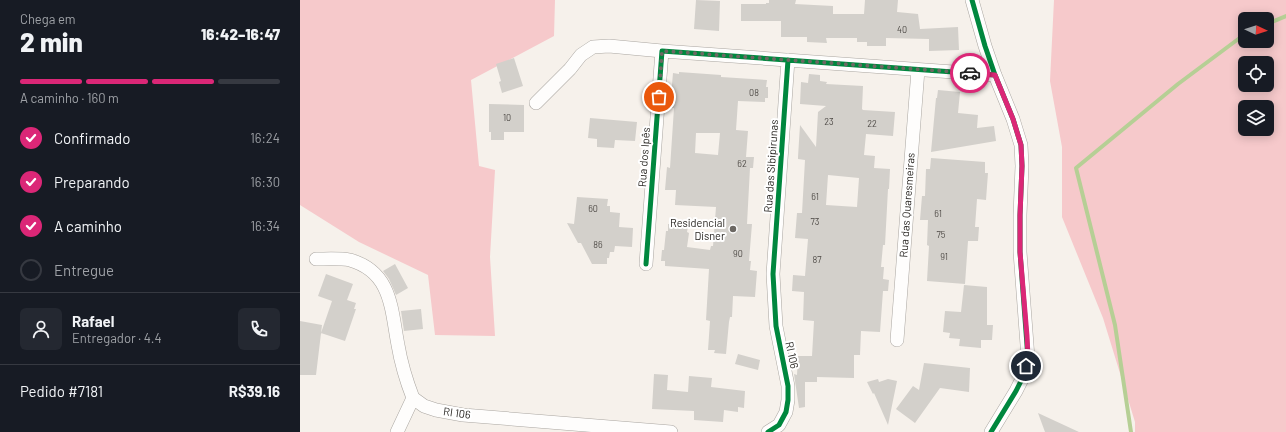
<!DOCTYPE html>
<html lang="pt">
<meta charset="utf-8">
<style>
body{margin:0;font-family:Barlow,sans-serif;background:#242831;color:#f1f3f6;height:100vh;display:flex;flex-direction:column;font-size:15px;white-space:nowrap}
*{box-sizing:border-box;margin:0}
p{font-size:13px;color:#9ea1a6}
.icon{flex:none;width:22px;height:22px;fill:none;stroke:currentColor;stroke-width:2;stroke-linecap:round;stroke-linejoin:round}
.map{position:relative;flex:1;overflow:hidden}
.details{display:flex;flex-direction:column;background:#171b24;width:300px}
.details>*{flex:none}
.needle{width:26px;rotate:94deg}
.tools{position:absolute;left:938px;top:12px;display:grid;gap:8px}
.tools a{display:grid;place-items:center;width:36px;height:36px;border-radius:6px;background:#171b24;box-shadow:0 2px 10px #0003;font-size:20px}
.pin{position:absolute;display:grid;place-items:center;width:34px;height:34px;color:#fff;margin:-17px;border:2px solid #fff;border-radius:50%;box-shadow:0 1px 4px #0007}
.courier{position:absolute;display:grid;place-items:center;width:40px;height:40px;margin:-20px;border:3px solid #db2777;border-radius:50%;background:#fff;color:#222;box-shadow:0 1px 5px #0007}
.head em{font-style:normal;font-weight:800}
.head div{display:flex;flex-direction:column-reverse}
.head{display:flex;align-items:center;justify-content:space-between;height:68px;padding:0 20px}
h1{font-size:26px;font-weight:800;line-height:30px}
.bar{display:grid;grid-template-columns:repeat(4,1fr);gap:6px 4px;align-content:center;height:48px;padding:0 20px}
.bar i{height:5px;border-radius:3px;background:#363941}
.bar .on{background:#db2777}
.bar p{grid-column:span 4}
.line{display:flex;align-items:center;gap:10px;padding:0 20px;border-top:1px solid #363941}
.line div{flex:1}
.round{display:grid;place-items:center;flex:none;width:42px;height:42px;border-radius:6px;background:#242831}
ol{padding:0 20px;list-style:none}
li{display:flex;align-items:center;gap:12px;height:44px}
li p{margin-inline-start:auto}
li .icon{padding:4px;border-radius:50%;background:#db2777;color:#fff;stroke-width:4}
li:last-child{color:#9ea1a6}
li i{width:22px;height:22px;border:2px solid #363941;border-radius:50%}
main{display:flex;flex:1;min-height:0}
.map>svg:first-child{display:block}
.green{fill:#f6c9cb;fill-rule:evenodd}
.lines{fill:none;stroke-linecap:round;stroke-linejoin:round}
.stream{stroke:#b6cf95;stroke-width:4}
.building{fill:#d3d0cb;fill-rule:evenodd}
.minor-casing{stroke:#aaa6a1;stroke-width:14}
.minor{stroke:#fefdfc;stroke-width:13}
.cycleway-casing{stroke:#fff;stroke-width:8}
.cycleway{stroke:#00873e;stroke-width:5}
.done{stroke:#6c6863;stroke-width:4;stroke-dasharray:0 7.2}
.route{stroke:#db2777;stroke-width:5}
.poi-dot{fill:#6c6863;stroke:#fff;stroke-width:1.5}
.labels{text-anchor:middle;stroke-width:4;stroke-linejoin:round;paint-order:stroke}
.number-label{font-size:9px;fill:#4e4a46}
.street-label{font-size:11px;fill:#211e1a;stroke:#fff}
.poi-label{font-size:11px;fill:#211e1a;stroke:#fff;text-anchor:end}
</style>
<main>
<section class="details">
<div class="head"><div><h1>2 min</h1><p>Chega em</p></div><em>16:42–16:47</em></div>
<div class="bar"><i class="on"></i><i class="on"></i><i class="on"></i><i></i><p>A caminho · 160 m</p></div>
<ol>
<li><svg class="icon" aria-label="check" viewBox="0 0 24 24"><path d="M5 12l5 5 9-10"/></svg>Confirmado<p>16:24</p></li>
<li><svg class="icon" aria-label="check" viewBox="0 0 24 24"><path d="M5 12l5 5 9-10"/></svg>Preparando<p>16:30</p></li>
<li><svg class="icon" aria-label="check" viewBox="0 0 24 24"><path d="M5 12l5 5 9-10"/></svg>A caminho<p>16:34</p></li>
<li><i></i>Entregue</li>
</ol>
<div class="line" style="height:72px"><a class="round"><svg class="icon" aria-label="person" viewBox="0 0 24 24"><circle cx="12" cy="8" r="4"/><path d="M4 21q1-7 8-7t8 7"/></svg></a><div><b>Rafael</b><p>Entregador · 4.4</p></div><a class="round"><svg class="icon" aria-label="phone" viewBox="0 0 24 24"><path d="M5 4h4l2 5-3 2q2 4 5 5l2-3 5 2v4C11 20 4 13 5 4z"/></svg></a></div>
<div class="line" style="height:52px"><div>Pedido #7181</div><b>R$39.16</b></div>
</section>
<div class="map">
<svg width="986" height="432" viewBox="0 0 986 432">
<rect width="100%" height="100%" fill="#f6f1eb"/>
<path class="green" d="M0,0H255L254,36L171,80L179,166L195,170L190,257L195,336L135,335L128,275L59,242L0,205Z
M754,0H986V432H835V422L803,318L762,217V147L750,81ZM945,19H967V41H945ZM945,63H967V85H945ZM945,107H967V129H945Z"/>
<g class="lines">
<path class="stream" d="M967,24L986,16
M831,432L815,325L776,168L878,84L945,34"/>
</g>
<path class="building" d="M396,0L420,1L419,31L394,29Z
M469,0H496L495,4L533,6V14H564L565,0H598L597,12L618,14L620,29L658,27L659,50L629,51V39L586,38V46H567V42H557V38H526L527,43L507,42V37H481V21H441V4H466V3H469Z
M214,58L223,86L202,93L199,82L201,81L196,64Z
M379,72L421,75V77L467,80L466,87H468V98H465V102L438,101L436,130L448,131L446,157H454L453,168H450L447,224H452L449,261H451L450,270L457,271L455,297L433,296L432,317H430L429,322L426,354L414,353L415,350H408L410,321L406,320L409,269L365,266V261H361L362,250H364L366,231H368V224H384L383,226H388L387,232L389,233L387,247L410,250L411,246H413L416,207L375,205L376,190H365L367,167L370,168L374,108H369L370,96H371L373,73L379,74ZM396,133H420L418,155L395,153Z
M509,74L520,75V81L527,82L526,84L563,86L562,109L563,110L595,112L593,136L566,134L564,155L575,156L574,168L590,169L589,189H588L585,245H583L581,267H584L583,279L589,280L588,291H583L580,332L561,331L560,355H554V378L517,377V382H505V407L499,408L494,374L497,375L498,356H512L514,321L503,320L504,292L492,291L493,275L505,276L508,239L495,238L497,213H502L505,160L498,159V157L500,125L516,147L518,112L526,106L500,104L501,82L508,83ZM528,175L559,178L557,207L526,205Z
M638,90L660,92L658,113L678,115L677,128L694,126L696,141L631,152L636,98H637Z
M189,104L224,105V132H204V140H191V132H189Z
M290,118L337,122L335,141L315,140L314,148L297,147V139L288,138Z
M631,158L685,162V173H688L686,200L677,199L675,227H679L678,241H668L665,284L627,281L629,246L627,245L628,220H620L622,196H625L626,169H630Z
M277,197L308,199L307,206H310V212L320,213L319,227L333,228L332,247L315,246L314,252H310L309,258H307V264H292L281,243H278L267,223L274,224Z
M95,264L108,288L96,295L89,279L83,271Z
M26,274L53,284L47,300L56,303L54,309H56L45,341L21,333L32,301L18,296Z
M664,285L687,287V325H693L692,340H681V348L659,346L660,339L649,338L650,333L643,332L645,311L661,312Z
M121,309L123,329L104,331L101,311Z
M0,321L22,325L16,375H0Z
M438,354L460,360L458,370L435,364Z
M624,363L670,368L669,392L640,388L615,423L596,409L613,386L619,390Z
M354,374L368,375L367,390L388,392L389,376L412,378L411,387L445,391L444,408L438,407V412L424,410L423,422L394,420V411L352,409Z
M578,379L579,382L588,379L597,381L588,425L574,393L573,394L567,382Z
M738,413L779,432H745Z"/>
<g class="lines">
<g class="minor-casing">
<path id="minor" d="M672,0L685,46L695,75L713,119L721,145L722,166L720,215V252L728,358L724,375L716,391L691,432
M236,103L270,69L281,55L293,47L309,46L362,51L695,75
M16,259C26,259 40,258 50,260C92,272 91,309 98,345C101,363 106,380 113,398L97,432
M346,264L362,51
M597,340L618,70
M113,398L124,406L136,410L163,415L371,432
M468,432L479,425L486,412L488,400V386L476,326L473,274L488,60"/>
</g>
<use href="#minor" class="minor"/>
<g class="cycleway-casing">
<path id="cycleway" d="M672,0L685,46L695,75L713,119L721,145L722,166L720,215V252L728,358L724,375L716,391L691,432
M346,264L362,51L695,75
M468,432L479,425L486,412L488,400V386L476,326L473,274L488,60"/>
</g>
<use href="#cycleway" class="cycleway"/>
</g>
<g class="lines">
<path class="done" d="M359,97L362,51L670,73"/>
<path class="route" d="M670,73L695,75L713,119L721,145L722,166L720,215V252L727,336L728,358L726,366"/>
</g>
<circle class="poi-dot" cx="433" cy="229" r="4"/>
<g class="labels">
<g class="number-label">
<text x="602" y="33">40</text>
<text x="454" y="96">08</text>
<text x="207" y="121">10</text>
<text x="529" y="125">23</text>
<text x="572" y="127">22</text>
<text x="442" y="167">62</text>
<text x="515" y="200">61</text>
<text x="293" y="212">60</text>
<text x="638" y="217">61</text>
<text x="515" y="225">73</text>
<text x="641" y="238">75</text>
<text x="298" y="248">86</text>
<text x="438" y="257">90</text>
<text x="644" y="260">91</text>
<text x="517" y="263">87</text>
</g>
<g class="street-label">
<text transform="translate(344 157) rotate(-86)" y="4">Rua dos Ipês</text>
<text transform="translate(471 166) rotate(-86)" y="4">Rua das Sibipirunas</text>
<text transform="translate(607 205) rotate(-86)" y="4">Rua das Quaresmeiras</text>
<text transform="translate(492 355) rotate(78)" y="4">RI 106</text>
<text transform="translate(157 413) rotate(8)" y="4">RI 106</text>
</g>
<g class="poi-label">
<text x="425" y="227">Residencial<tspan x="425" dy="13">Disner</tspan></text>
</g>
</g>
</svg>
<div class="tools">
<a><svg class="needle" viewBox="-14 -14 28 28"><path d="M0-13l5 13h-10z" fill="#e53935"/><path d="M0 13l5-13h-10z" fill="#9ea1a6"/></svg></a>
<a><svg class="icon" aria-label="locate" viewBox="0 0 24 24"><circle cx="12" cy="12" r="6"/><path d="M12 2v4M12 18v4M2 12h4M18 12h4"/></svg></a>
<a><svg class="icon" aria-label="layers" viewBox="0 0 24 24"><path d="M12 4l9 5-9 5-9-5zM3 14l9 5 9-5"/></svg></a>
</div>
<div class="pin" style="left:359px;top:97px;background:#ea580c"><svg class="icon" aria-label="bag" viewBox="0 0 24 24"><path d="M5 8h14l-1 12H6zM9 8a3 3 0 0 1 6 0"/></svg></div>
<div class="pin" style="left:726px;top:366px;background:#1f2937"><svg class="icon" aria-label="home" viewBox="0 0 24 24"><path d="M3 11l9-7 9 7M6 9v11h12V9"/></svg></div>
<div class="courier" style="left:670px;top:73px"><svg class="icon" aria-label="car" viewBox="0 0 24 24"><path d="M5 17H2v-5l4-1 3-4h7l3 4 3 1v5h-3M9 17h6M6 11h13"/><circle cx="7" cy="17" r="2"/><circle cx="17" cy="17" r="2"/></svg></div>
</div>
</main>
